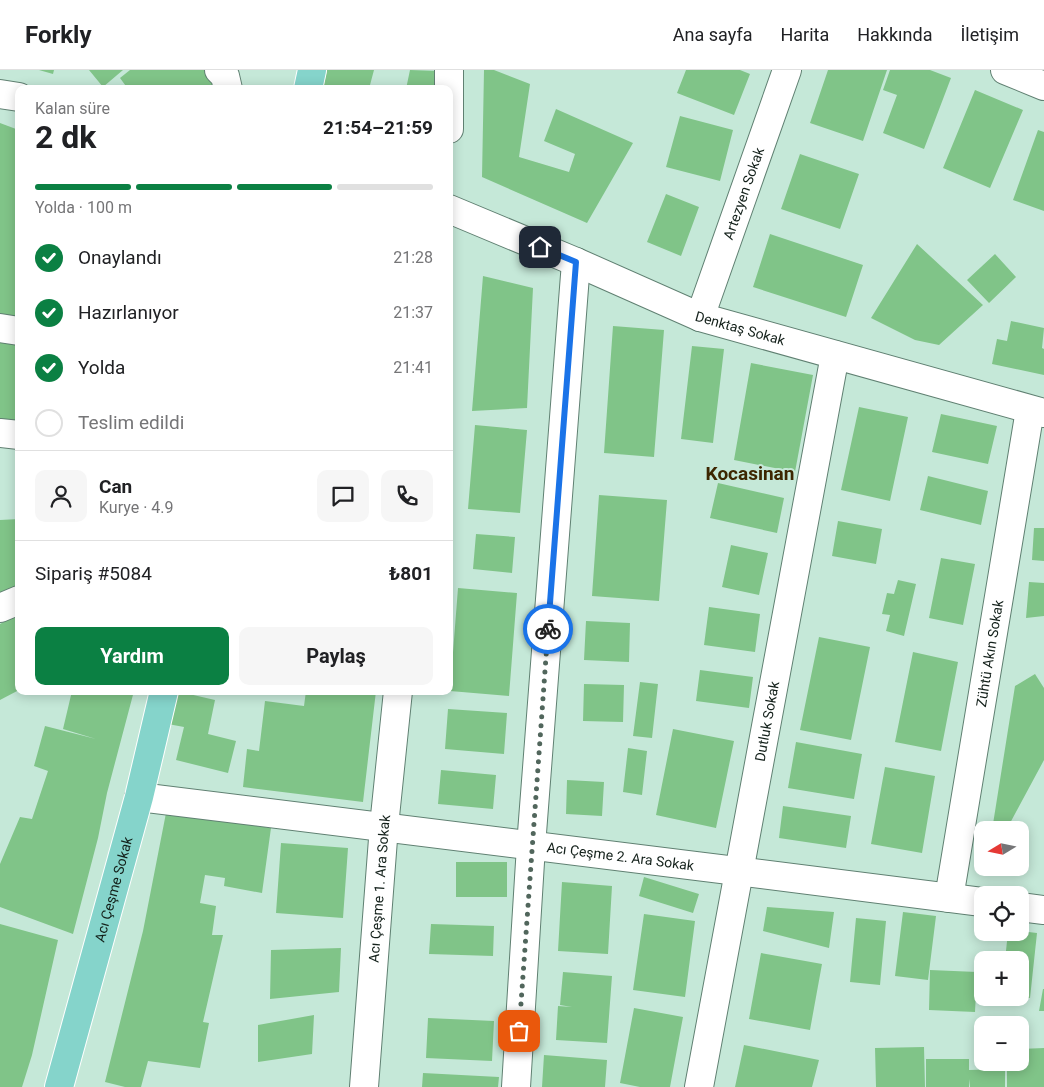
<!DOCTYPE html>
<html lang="tr">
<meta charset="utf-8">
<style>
body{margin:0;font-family:Roboto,sans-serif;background:#f6f6f6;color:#202124;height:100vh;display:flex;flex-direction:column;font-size:19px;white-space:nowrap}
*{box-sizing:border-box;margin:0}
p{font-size:16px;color:#757577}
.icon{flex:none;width:28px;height:28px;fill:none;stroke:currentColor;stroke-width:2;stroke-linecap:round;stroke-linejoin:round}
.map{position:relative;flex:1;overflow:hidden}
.sheet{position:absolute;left:15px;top:15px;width:438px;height:610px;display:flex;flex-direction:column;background:#fff;border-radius:10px;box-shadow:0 2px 12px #0003}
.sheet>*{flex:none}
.needle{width:32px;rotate:260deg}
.buttons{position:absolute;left:974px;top:751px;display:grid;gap:10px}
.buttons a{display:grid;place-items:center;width:55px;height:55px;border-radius:10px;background:#fff;box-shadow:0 2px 12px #0003;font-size:25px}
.pin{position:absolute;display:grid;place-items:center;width:42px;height:42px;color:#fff;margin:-21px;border-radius:10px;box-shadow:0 2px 8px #0006}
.courier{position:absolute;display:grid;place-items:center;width:50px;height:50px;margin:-25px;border:4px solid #1a73e8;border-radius:50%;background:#fff;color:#222;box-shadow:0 1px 6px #0007}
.head em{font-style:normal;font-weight:700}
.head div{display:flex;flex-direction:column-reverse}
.head{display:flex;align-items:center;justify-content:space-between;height:85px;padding:0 20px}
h1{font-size:32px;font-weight:700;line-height:38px}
.bar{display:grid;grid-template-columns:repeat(4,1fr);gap:8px 5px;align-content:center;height:60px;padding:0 20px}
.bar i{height:6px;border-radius:4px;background:#e0e0e0}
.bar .current{background:#0b8043}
.bar p{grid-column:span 4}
.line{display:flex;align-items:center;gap:12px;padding:0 20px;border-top:1px solid #e0e0e0}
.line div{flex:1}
.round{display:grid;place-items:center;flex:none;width:52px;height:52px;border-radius:10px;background:#f6f6f6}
ol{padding:0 20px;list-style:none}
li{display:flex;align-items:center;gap:15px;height:55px}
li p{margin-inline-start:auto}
li .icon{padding:5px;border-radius:50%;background:#0b8043;color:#fff;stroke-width:4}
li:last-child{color:#757577}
li i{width:28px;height:28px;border:2px solid #e0e0e0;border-radius:50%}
.button{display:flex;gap:10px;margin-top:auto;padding:10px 20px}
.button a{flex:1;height:58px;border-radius:10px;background:#0b8043;color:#fff;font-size:20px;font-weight:700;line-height:58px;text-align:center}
.button a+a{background:#f6f6f6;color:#202124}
header{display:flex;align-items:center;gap:30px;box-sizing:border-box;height:70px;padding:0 25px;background:#fff;border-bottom:1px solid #e0e0e0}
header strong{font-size:24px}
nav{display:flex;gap:28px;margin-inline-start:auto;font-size:18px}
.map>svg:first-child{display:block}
.building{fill:#80c488}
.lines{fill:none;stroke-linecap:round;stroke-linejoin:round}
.minor-casing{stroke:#608072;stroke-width:30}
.major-casing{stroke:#fff;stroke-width:30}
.minor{stroke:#fff;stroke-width:28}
.major{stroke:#85d4cb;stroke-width:28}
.done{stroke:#51665c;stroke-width:5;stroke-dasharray:0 9}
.route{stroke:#1a73e8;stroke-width:6}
.labels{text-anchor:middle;stroke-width:4;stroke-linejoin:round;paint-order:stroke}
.street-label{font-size:14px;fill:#13201a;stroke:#c5e8d8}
.district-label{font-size:19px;font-weight:bold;fill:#3d2601;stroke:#c5e8d8}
</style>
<header>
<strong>Forkly</strong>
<nav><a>Ana sayfa</a><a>Harita</a><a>Hakkında</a><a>İletişim</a></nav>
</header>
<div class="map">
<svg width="1044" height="1017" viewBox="0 0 1044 1017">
<rect width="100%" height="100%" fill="#c5e8d8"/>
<path class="building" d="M39,0H54L53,4Z
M89,0H123L103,17Z
M130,0H207L222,19H128L120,8Z
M327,0H374L370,15L389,19H323Z
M410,0L438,1L439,19H406Z
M484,0H494L530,14L519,87L569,102L575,84L544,71L556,39L633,73L587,153L482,107Z
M686,0H740L750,4L734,45L677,23Z
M828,0H887L863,71L810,53Z
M890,0H930L951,8L924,79L883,63L897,25L883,20Z
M975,20L1023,40L990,118L943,98Z
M680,46L733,60L720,111L666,97Z
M0,53L16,59L19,85V259L0,253Z
M1038,60L1044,62V141L1013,130Z
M800,84L859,104L840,159L781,139Z
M666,124L699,137L681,186L647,172Z
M770,164L863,195L846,247L753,217Z
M917,174L983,235L939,275L915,270L871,248Z
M995,184L1016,207L989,233L967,210Z
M483,206L533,218L527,338L472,341Z
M1011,251L1044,258L1042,278L1044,279V305L992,294L997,269L1007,271Z
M613,256L664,260L654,387L604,383Z
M0,260L19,271V352L0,350Z
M692,276L724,279L713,373L681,369Z
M751,293L813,305L795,402L734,390Z
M859,337L908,347L890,431L841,420Z
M941,344L997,356L988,394L932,382Z
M475,355L527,360L520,443L468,439Z
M928,406L988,421L981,455L920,440Z
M718,413L784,428L777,463L710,448Z
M599,425L667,430L659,531L592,526Z
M19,449V519L0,528V450Z
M838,451L882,459L876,494L832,486Z
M1034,458H1044V491L1032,490Z
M476,464L515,467L512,503L473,499Z
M731,475L768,483L759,525L722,517Z
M941,488L975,494L963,555L929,548Z
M898,510L916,514L904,566L886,561L890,545L882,544L887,523L894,524Z
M1029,512L1044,513V546L1026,548Z
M458,518L517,523L509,626L450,621Z
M709,537L760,544L755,582L704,575Z
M19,544V620L0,630V554Z
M586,551L630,553L629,592L584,590Z
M819,567L870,577L851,670L800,660Z
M913,582L958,592L941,681L895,672Z
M700,600L753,607L749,638L696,631Z
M1035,604L1044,618V690L1009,755L993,754L1015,616Z
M640,612L658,614L652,668L633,666Z
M584,614L624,615L623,652L583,651Z
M72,621H134L107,723L98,768L73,864L0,837V794L20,747L32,749L48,701L34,696L45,656L96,669L63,659Z
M176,621L215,630L208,664L236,671L228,703L176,690L184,657L168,654Z
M306,621H376L363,732L243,717L247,679L259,681L265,631L304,636Z
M448,639L507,643L504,684L445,679Z
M673,659L734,671L716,758L656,745Z
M796,672L862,684L854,729L788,718Z
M628,678L647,681L642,725L623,722Z
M885,697L935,706L922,783L871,774Z
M441,700L496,705L493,739L438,734Z
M567,710L604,712L602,746L566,744Z
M783,736L851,746L846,778L779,768Z
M166,743L271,758L262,823L224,816L225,808L205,805L200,833L216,836L212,865H223L203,952L209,953L200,998L148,991L141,1017H125L105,1012L143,861Z
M281,773L348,778L343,848L276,843Z
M456,792H507V827H456Z
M644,807L699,824L693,843L639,826Z
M562,812L612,816L608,884L558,881Z
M767,837L834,842L829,878L763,861Z
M903,842L936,846L928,910L895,906Z
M644,844L695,851L685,927L633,920Z
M856,848L886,851L880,915L850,912Z
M0,854L58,870L32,985L22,1017H0Z
M431,854L494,856L493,886L429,884Z
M1020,861L1037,863L1030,928L1020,927V890H1005L1008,862H1020Z
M341,878L339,922L270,929L271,880Z
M761,883L822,894L810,960L749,949Z
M930,900L977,902L975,942L929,940Z
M563,902L612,906L607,973L556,970L558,936L572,937L560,935Z
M1043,919H1044V941H1039Z
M634,938L683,947L670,1017H640L620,1013Z
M314,945L312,984L258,992V955Z
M428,948L494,951L492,991L426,988Z
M744,975L819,990L812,1017H735Z
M924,977L925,1017H876L875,978Z
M1044,978V1017H1007V992H1020V979Z
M544,985L607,990L605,1017H542Z
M926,989H969V1000L1005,999V1017H970L969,1009V1017H926Z
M423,1003L499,1007L498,1017H422Z"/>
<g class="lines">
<g class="minor-casing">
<g id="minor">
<path d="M219,0L225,6L228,19"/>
<path d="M1005,0L1044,16"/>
<path d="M0,24L19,27"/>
<path d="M449,59V0"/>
<path id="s1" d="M449,139L576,192L700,247L1044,343"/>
<path id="s2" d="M700,247L787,0"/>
<path d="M0,258L19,261"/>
<path d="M0,363L19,365"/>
<path d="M0,538L19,530"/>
<path id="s3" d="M139,727C421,760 701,797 982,832"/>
<path id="s4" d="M949,828L1030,340"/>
<path d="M1020,837L1044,840"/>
<path id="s5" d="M364,1017L384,756L398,621"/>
<path d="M516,1017L531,776L576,192"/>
<path id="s6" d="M699,1017L835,285"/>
</g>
</g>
<g class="major-casing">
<g id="major">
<path d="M308,19L312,0"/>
<path id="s7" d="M59,1017L139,727L164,621"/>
</g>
</g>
<use href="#minor" class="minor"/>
<use href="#major" class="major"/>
</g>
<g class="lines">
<path class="done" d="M519,961L548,559"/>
<path class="route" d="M540,177L576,192L548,559"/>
</g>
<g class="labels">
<g class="street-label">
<text dy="5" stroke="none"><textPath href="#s2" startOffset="131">Artezyen Sokak</textPath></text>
<text dy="5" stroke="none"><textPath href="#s1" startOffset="315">Denktaş Sokak</textPath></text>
<text dy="5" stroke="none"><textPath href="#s4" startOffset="248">Zühtü Akın Sokak</textPath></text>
<text dy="5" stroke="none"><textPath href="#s6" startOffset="372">Dutluk Sokak</textPath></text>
<text dy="5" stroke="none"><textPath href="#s3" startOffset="485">Acı Çeşme 2. Ara Sokak</textPath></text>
<text dy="5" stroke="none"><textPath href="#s5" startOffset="199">Acı Çeşme 1. Ara Sokak</textPath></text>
<text dy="5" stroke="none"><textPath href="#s7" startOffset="205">Acı Çeşme Sokak</textPath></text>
</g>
<g class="district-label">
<text x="750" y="410">Kocasinan</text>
</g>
</g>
</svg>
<div class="buttons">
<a><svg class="needle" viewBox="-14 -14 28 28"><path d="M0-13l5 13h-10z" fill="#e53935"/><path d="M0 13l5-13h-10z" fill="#757577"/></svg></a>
<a><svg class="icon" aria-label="locate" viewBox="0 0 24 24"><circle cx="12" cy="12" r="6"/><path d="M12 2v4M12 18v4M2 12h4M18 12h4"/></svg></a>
<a>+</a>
<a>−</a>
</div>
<div class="pin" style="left:519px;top:961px;background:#ea580c"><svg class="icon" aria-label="bag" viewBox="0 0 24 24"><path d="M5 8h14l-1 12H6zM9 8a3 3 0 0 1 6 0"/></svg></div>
<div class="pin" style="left:540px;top:177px;background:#1f2937"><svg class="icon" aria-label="home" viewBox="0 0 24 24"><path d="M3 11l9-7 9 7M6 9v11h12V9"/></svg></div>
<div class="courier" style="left:548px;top:559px"><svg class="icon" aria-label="bike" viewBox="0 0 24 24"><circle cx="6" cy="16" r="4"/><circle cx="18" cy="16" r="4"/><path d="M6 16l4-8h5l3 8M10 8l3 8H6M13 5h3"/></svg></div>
<section class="sheet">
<div class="head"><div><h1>2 dk</h1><p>Kalan süre</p></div><em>21:54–21:59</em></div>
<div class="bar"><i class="current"></i><i class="current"></i><i class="current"></i><i></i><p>Yolda · 100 m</p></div>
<ol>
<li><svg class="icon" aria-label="check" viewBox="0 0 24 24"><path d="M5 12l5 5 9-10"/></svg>Onaylandı<p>21:28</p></li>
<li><svg class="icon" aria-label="check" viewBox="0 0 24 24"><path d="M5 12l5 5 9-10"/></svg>Hazırlanıyor<p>21:37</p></li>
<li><svg class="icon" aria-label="check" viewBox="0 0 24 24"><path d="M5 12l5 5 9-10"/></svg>Yolda<p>21:41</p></li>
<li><i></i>Teslim edildi</li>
</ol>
<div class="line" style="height:90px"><a class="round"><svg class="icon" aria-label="person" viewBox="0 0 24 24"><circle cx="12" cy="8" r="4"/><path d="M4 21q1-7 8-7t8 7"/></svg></a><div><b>Can</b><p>Kurye · 4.9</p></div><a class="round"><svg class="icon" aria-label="chat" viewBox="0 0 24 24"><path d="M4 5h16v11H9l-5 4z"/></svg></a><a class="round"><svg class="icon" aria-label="phone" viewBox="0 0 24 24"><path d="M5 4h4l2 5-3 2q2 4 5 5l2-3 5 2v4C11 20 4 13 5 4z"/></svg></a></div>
<div class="line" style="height:65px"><div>Sipariş #5084</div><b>₺801</b></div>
<div class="button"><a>Yardım</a><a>Paylaş</a></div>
</section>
</div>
